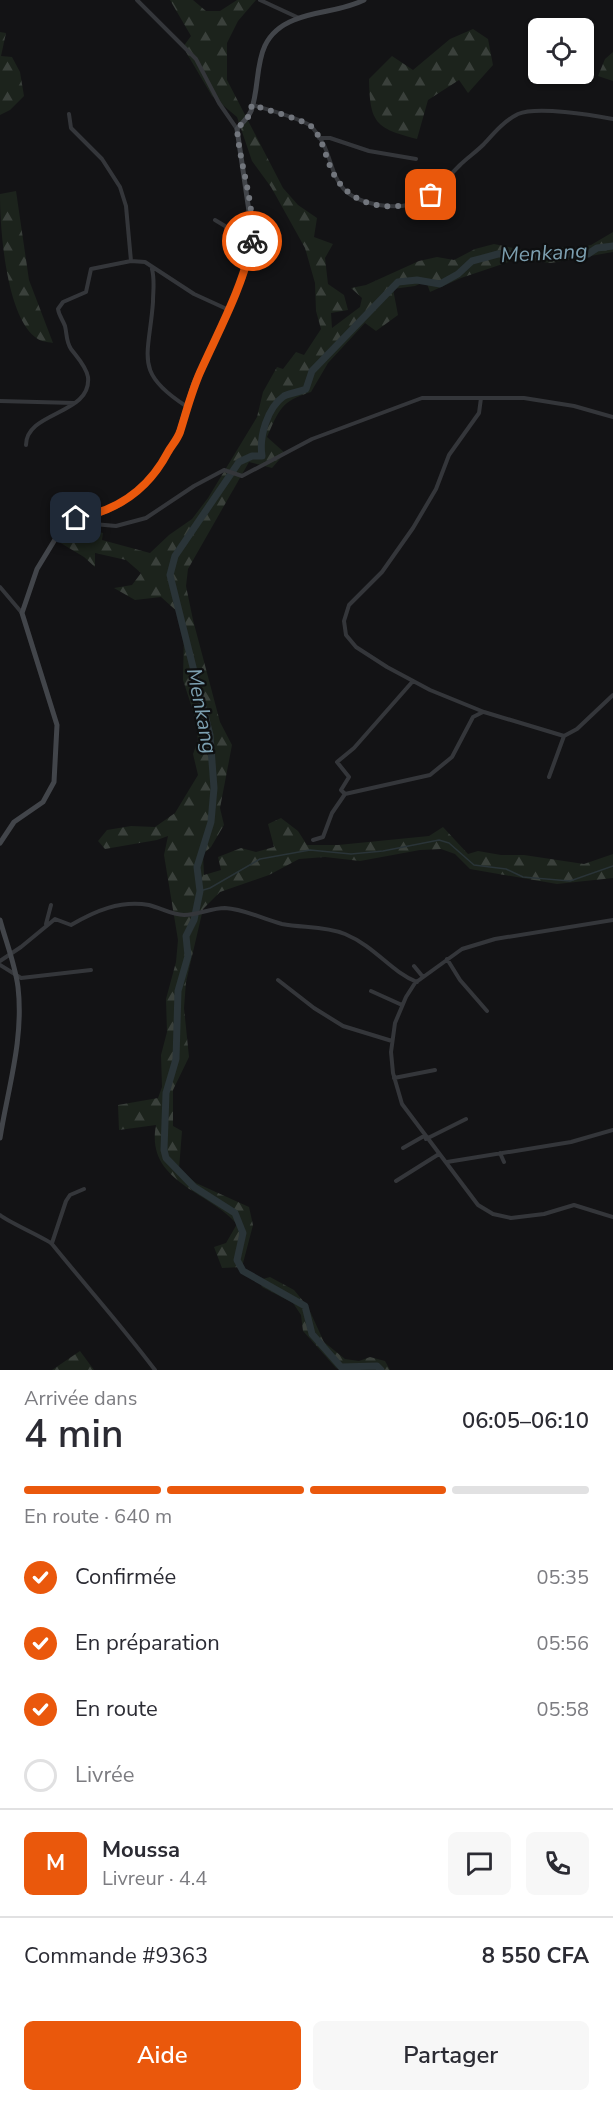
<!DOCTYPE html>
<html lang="fr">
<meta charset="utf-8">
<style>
body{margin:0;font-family:"Nunito Sans",sans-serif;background:#f7f7f7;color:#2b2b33;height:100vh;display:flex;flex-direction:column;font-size:22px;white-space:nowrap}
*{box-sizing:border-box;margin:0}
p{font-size:20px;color:#7c7c81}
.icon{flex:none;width:33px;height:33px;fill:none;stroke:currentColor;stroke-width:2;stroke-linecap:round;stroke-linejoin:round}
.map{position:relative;height:1370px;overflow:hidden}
.drawer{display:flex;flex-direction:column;background:#fff;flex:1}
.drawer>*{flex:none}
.controls{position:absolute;left:528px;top:18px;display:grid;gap:12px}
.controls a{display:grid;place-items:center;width:66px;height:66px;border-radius:9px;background:#fff;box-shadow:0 2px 4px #0004;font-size:30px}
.pin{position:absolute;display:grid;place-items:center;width:51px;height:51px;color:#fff;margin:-26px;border-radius:12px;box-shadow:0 3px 9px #0006}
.courier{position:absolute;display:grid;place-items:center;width:60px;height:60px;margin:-30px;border:4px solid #ea580c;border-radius:50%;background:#fff;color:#222;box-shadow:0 2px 8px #0007}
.summary em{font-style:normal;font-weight:600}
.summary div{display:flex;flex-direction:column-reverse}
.summary{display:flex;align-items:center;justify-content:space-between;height:102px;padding:0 24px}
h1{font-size:39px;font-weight:600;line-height:45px}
.bar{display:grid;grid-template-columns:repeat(4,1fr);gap:9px 6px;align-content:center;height:72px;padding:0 24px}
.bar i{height:8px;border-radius:4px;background:#e1e1e2}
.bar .active{background:#ea580c}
.bar p{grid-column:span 4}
.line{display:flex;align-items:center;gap:15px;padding:0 24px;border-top:2px solid #e1e1e2}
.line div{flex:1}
.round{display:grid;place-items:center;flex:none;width:63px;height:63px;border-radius:9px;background:#f7f7f7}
ol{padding:0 24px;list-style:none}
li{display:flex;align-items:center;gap:18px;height:66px}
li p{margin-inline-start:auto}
li .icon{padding:6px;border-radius:50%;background:#ea580c;color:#fff;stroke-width:4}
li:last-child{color:#7c7c81}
li i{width:33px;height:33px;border:3px solid #e1e1e2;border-radius:50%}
.button{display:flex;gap:12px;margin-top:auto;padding:12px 24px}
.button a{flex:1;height:69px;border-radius:9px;background:#ea580c;color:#fff;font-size:24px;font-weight:600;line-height:69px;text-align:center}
.button a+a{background:#f7f7f7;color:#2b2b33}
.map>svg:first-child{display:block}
.forest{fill:url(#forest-firs)}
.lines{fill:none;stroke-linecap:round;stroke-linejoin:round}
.stream{stroke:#2a3438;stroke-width:1.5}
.river{stroke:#2a3438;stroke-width:7}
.street{stroke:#34363a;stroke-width:4}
.secondary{stroke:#42454a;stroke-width:5}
.done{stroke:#72767d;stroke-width:6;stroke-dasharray:0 10.8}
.route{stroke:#ea580c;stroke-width:8}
.labels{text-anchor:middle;stroke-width:4.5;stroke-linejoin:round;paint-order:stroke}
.water-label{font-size:21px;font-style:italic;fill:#7c9fb0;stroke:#0e0f10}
</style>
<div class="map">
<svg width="613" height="1370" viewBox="0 0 613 1370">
<defs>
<pattern id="forest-firs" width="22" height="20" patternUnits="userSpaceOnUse" patternTransform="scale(1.5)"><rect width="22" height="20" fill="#1c231c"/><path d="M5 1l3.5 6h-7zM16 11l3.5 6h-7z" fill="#3a403b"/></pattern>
</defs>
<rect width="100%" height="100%" fill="#131315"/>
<path class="forest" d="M170,0H193L206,11H220L237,0H256L238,21L227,43V80L283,188L298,205L317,218L314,237L333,244L325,258L328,284L344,295L348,310L331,313L332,328L360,307L362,298L351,288L366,285L419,261L437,257L454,260L475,249L494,244L528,251L555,247L574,248L591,245L613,232V252L551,263L517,259L461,278L430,292L426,281L415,286L393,289L398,315L376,331L365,323L328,363L311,392C281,401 279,410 267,437L285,453L272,468L249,462L188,569L186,586L193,620L220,722L232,745L220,808L224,825L211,847L203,854L204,875L221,870L218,857L241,848L256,852L274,847L268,824L281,818L298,831L307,845H338L429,836L443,827L468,854L478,851L501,855H524L584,864L613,854V878L557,884L470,869L455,854L441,849L420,850L360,861L325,857L299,859L269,875L220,892L203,909L186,982L184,1008L189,1057L173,1090V1126L182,1131L179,1169L196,1183L249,1207L253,1225L242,1267L222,1268L214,1247L226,1243L237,1224C209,1191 145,1182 156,1125L119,1130L118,1105L158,1098L162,1087L161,1055L167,1032L166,999L176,962L178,940L164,855L168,836L157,840L105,849L98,841L107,830L131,826L155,827L175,813L198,775L193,754L198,740L195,717L183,680L184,630L180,614L161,597L135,600L114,588L132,585L141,573L126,560L95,553V567L84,557L59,542L60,532L79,527L103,533L102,540L150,553L169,535L192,519L208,498L257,417L263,392L277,367L283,369L296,352L304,355L321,329L316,311L315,283L305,248L271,187L252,161L237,117L212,96L183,47L191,36Z
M473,29L488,39L493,65L468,93L459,80L428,100L417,139C375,128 370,123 369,79L392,56L413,70L450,39Z
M0,32L6,33L1,56L12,57L20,72L24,96L10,110L0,115Z
M613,52V81L598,76L605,59Z
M16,191L29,280L53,343C47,342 39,341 35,337C6,314 0,230 0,194Z
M270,1277L294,1290L308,1307L324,1342L345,1359L359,1361L370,1357L385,1361L390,1370H340L336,1368L303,1331L301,1315L293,1303L262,1287L259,1280Z
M80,1351L94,1370H52Z"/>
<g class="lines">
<path class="stream" d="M200,891L210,888L260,859L310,850L351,854L383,851L439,840L449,843L474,865L506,869L523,877L570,881L613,866"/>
<path class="river" d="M381,1370L377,1366L341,1367L312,1334L305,1306L243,1271L237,1260L243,1233L235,1213L194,1187L166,1158L164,1150L166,1093L176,1059L178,991L188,956L186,936L194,920L200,891L197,867L211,822L214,788L210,735L170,575L175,556L239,462L252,456H262C259,437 267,408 284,396C290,393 300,392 306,389L312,371L398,282L417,280L440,284L458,274L472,261L498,254H588L597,248L613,246"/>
<path class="street" d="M137,0L196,59L219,103L237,129
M260,0L299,18
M253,105C265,109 304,119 312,127C341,159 321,195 379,205C422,212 433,192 460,165C467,158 476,152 484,144C494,133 504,121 518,114C537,106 592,115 613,119
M69,114L71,128L102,159L120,187L126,206L131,261
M319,138H330L369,151L416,159
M215,220L225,226L247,257
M152,269C155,281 153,290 153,302C149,357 133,372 186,406
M481,398L479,413L449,455L436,489L413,528L382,572L349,605L344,621L346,635L356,647L387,667L430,690L484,712L564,736
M0,401L74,403
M26,445C26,411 92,415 88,377C86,366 77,357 71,349C66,342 67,334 65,326C63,320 59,316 58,309L63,302L86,292L91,269L131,261L145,262L194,294L229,310
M71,522L116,526L146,518L194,486L224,470L242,476L312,439L422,398H524L574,406L613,417
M0,587L22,613
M549,777L564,736L577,729L613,695
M345,794L341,790L349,777L337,762L354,748L413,681
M313,840L323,837L332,813L345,794L430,775L452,757L473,717L483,712
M613,920L495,939L462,949L415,983L406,997L395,1023L391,1052L393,1073L402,1104L478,1205L493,1214L511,1218L544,1214L574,1205L613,1217
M46,924L51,905
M447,959L460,980L487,1011
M0,961L21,947L55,919L71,925C95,911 120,900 149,905C161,908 172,915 184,915C198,915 211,908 225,908C245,909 262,919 282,924C303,928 325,926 345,934C376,947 390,971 417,982
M0,965L21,978L91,970
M414,966L423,977
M278,980L314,1008L343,1026L392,1041
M371,991L402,1005
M394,1078L435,1070
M426,1139L466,1119
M403,1148L424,1136
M500,1153L504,1162
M447,1162L571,1142L613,1130
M396,1181L439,1154
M0,1215C10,1223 49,1240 52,1244C86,1286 122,1326 155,1370
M52,1243L66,1201L70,1195L84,1189"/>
<path class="secondary" d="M0,843L14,822L43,802L54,782L57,725L22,613L37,569L65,523L76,518L99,514L121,504L143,486L163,462L177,438L194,383L243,278L252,232L237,129C242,123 248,118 251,111C263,79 249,38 294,20C317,10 340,12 364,0
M0,920C6,942 15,964 18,987C24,1039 8,1088 0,1138"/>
</g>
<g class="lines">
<path class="done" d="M252,241C255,204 240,166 237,129L248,117L252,105C264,109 306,120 313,128C325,143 326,162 336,178C355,210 402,214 431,195"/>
<path class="route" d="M76,518C118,511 148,490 168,452C172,445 177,440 180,432C187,410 192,389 202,368C221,326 243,286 252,241"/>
</g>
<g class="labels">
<g class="water-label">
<text transform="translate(544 253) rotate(-3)" y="7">Menkang</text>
<text transform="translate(202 711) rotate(79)" y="7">Menkang</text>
</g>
</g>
</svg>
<div class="controls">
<a><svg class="icon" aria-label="locate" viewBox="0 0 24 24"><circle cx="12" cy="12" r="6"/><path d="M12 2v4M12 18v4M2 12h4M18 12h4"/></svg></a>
</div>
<div class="pin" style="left:431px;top:195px;background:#ea580c"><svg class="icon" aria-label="bag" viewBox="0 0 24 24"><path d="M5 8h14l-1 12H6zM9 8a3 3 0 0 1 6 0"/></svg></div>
<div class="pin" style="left:76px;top:518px;background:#1f2937"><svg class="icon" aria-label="home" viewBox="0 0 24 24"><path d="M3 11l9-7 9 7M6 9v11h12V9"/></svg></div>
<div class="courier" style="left:252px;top:241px"><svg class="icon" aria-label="bike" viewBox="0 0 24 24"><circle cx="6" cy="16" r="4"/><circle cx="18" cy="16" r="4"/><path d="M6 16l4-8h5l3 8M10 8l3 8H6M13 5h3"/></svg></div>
</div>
<section class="drawer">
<div class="summary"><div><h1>4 min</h1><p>Arrivée dans</p></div><em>06:05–06:10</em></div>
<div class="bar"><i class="active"></i><i class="active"></i><i class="active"></i><i></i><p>En route · 640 m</p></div>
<ol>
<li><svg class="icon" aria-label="check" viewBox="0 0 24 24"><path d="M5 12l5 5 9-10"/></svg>Confirmée<p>05:35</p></li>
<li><svg class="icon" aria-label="check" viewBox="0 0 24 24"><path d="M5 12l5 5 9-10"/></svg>En préparation<p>05:56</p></li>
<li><svg class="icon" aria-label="check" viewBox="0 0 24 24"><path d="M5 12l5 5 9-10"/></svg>En route<p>05:58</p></li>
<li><i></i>Livrée</li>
</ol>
<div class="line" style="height:108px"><b class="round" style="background:#ea580c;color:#fff">M</b><div><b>Moussa</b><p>Livreur · 4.4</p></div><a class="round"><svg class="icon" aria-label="chat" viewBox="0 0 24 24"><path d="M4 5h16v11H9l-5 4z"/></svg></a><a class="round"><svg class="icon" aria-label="phone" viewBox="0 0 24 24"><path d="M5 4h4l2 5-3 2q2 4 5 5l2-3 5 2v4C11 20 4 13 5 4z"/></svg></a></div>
<div class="line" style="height:78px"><div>Commande #9363</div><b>8 550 CFA</b></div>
<div class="button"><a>Aide</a><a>Partager</a></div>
</section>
